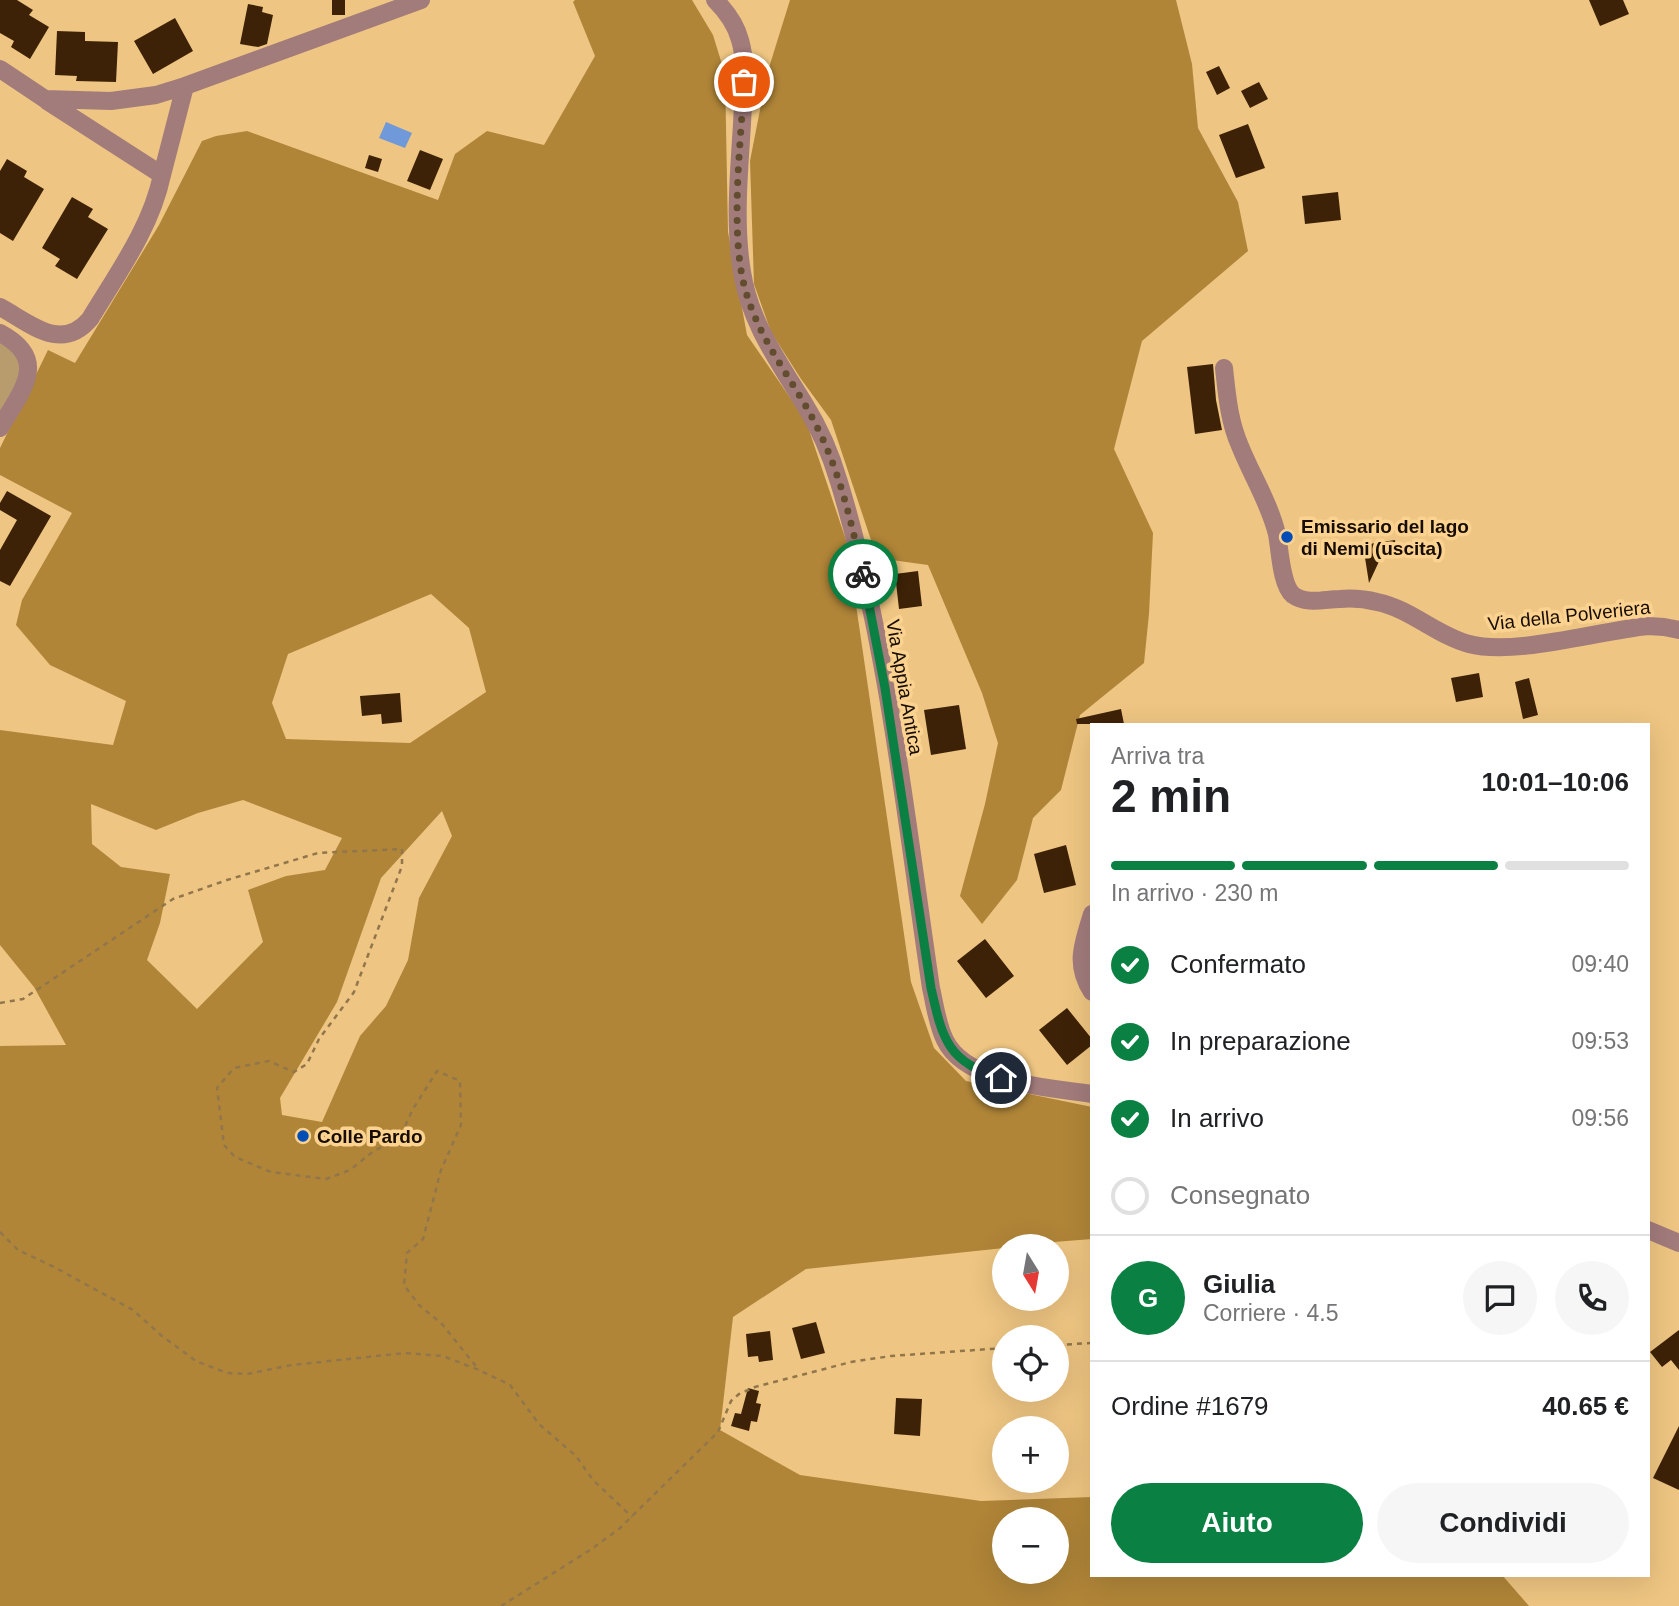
<!DOCTYPE html>
<html lang="it">
<meta charset="utf-8">
<style>
body{margin:0;font-family:Helvetica,sans-serif;background:#f6f6f6;color:#202124;height:100vh;display:flex;flex-direction:column;font-size:26px;white-space:nowrap}
*{box-sizing:border-box;margin:0}
p{font-size:23px;color:#757577}
.icon{flex:none;width:38px;height:38px;fill:none;stroke:currentColor;stroke-width:2;stroke-linecap:round;stroke-linejoin:round}
.map{position:relative;flex:1;overflow:hidden}
.sheet{position:absolute;left:1090px;top:723px;width:560px;height:854px;display:flex;flex-direction:column;background:#fff;border-radius:0px;box-shadow:0 7px 28px #0002}
.sheet>*{flex:none}
.needle{width:46px;rotate:169deg}
.fabs{position:absolute;left:992px;top:1234px;display:grid;gap:14px}
.fabs a{display:grid;place-items:center;width:77px;height:77px;border-radius:50%;background:#fff;box-shadow:0 7px 28px #0002;font-size:35px}
.pin{position:absolute;display:grid;place-items:center;width:60px;height:60px;color:#fff;margin:-30px;border:4px solid #fff;border-radius:50%;box-shadow:0 2px 7px #0007}
.courier{position:absolute;display:grid;place-items:center;width:70px;height:70px;margin:-35px;border:5px solid #0b8043;border-radius:50%;background:#fff;color:#222;box-shadow:0 2px 9px #0007}
.overview em{font-style:normal;font-weight:700}
.overview div{display:flex;flex-direction:column-reverse}
.overview{display:flex;align-items:center;justify-content:space-between;height:119px;padding:0 21px}
h1{font-size:46px;font-weight:700;line-height:52px}
.bar{display:grid;grid-template-columns:repeat(4,1fr);gap:10px 7px;align-content:center;height:84px;padding:0 21px}
.bar i{height:9px;border-radius:5px;background:#e0e0e0}
.bar .active{background:#0b8043}
.bar p{grid-column:span 4}
.line{display:flex;align-items:center;gap:18px;padding:0 21px;border-top:2px solid #e0e0e0}
.line div{flex:1}
.round{display:grid;place-items:center;flex:none;width:74px;height:74px;border-radius:37px;background:#f6f6f6}
ol{padding:0 21px;list-style:none}
li{display:flex;align-items:center;gap:21px;height:77px}
li p{margin-inline-start:auto}
li .icon{padding:7px;border-radius:50%;background:#0b8043;color:#fff;stroke-width:4}
li:last-child{color:#757577}
li i{width:38px;height:38px;border:4px solid #e0e0e0;border-radius:50%}
.cta{display:flex;gap:14px;margin-top:auto;padding:14px 21px}
.cta a{flex:1;height:80px;border-radius:42px;background:#0b8043;color:#fff;font-size:28px;font-weight:700;line-height:80px;text-align:center}
.cta a+a{background:#f6f6f6;color:#202124}
.map>svg:first-child{display:block}
.green{fill:#b99c6e}
.forest{fill:#b08538;fill-rule:evenodd}
.water{fill:#7099da}
.building{fill:#3e2207}
.lines{fill:none;stroke-linecap:round;stroke-linejoin:round}
.path{stroke:#92764b;stroke-width:2.5;stroke-dasharray:5 5;stroke-linecap:butt}
.minor{stroke:#a27b7b;stroke-width:18}
.done{stroke:#624d2e;stroke-width:7;stroke-dasharray:0 12.6}
.route{stroke:#0b8043;stroke-width:9}
.poi-dot{fill:#004db7;stroke:#fbd28f;stroke-width:2.5}
.labels{text-anchor:middle;stroke-width:7;stroke-linejoin:round;paint-order:stroke}
.poi-label{font-size:19px;font-weight:bold;fill:#170c00;stroke:#fbd28f;text-anchor:start}
.street-label{font-size:19px;fill:#170c00;stroke:#fbd28f}
</style>
<div class="map">
<svg width="1679" height="1606" viewBox="0 0 1679 1606">
<rect width="100%" height="100%" fill="#eec582"/>
<path class="green" d="M0,341L9,347L26,366L0,420Z"/>
<path class="forest" d="M575,0H692L713,35L725,74L728,232L747,335L806,421L847,543L911,982L934,1048L966,1081L1092,1107V1239L1004,1246V1248L806,1269L733,1317L720,1430L800,1475L981,1501L1092,1497V1575H1502L1529,1606H0V1046L66,1045L34,987L0,945V730L113,745L126,701L50,665L16,625L22,600L72,513L0,475V448L48,350L75,363L159,225L202,141L216,136L247,131L438,200L455,154L487,131L544,145L595,56L573,2ZM431,594L469,628L486,692L410,743L286,739L272,703L288,654ZM243,800L342,838L325,870L286,876L248,890L263,942L197,1009L147,960L160,923L170,874L121,867L92,844L91,804L156,830L198,813ZM442,811L452,836L419,898L408,960L386,1006L360,1036L322,1122L282,1115L280,1098L337,1002L381,878ZM1004,1519H1057V1572H1004Z
M790,0H1176L1192,64L1198,128L1238,202L1248,251L1142,341L1114,449L1153,533L1149,614L1144,663L1080,715L1061,790L1033,818L1017,880L982,924L960,896L985,804L998,743L982,693L928,565L877,558L831,420L801,379L771,332L754,284L750,161L767,74Z"/>
<path class="water" d="M386,122L412,133L405,148L379,138Z"/>
<path class="building" d="M0,0H17L33,10L29,15L49,27L30,59L11,47L14,41L0,33Z
M332,0H345V15H332Z
M1589,0H1623L1629,14L1600,26Z
M248,4L263,7L262,12L273,15L267,44L258,47L240,44Z
M175,18L193,51L153,74L134,41Z
M57,31L85,32V41L118,42L116,82L76,81L77,76L55,75Z
M1219,66L1230,88L1217,95L1206,72Z
M1259,82L1268,99L1250,108L1241,91Z
M1248,124L1265,168L1236,178L1219,135Z
M420,150L443,159L430,190L407,181Z
M369,155L382,159L378,172L365,168Z
M7,159L27,171L24,177L44,189L13,241L0,233V171Z
M1338,192L1341,220L1305,224L1302,196Z
M72,197L93,209L88,217L108,229L77,279L55,266L60,259L42,248Z
M1213,364L1216,400L1222,430L1195,434L1187,367Z
M7,491L51,516L10,586L0,581V550L17,520L0,510V503Z
M1395,540L1397,553L1382,555L1369,583L1363,545Z
M918,571L922,606L899,609L895,574Z
M1479,673L1483,697L1456,702L1451,678Z
M1529,678L1538,715L1523,719L1515,682Z
M400,693L402,722L382,724L381,714L362,716L360,696Z
M959,705L966,749L931,755L924,710Z
M1121,709L1124,724H1077L1076,719Z
M1066,845L1076,885L1044,893L1034,854Z
M985,939L1014,976L986,998L957,961Z
M1067,1008L1092,1039V1045L1067,1065L1039,1030Z
M816,1322L825,1353L801,1359L792,1328Z
M1679,1330V1370L1671,1360L1662,1367L1650,1352Z
M770,1331L773,1360L759,1362L758,1356L748,1357L746,1334Z
M748,1388L759,1391L756,1403L761,1404L757,1422L751,1421L749,1431L731,1426L735,1413L741,1414Z
M896,1398L922,1399L920,1436L894,1434Z
M1679,1426V1490L1653,1478Z"/>
<g class="lines">
<path class="path" d="M0,1003L23,999L173,899L227,880L318,853L402,849V866L354,992L319,1039L307,1064L294,1072L269,1061L234,1068L217,1088L224,1145L235,1157L271,1172L326,1179L350,1170L375,1150L398,1141L413,1109L437,1071L460,1081L461,1125L441,1170L423,1239L407,1253L404,1285L419,1305L442,1324L479,1370
M0,1232L18,1250L54,1267L133,1310L162,1336L196,1361L227,1373L247,1374L292,1365L405,1353L443,1356L479,1370L510,1385L539,1424L576,1456L593,1480L632,1517
M1057,1345L1092,1343
M501,1606L590,1550L619,1529L718,1432L731,1401L739,1394L755,1387L851,1362L891,1356L1004,1348"/>
<path class="minor" d="M715,0C726,11 736,25 740,40C748,67 743,97 742,124C739,173 734,224 742,272C750,323 779,362 805,405C820,429 831,455 839,482C888,643 906,821 931,988C935,1005 937,1024 945,1040C966,1084 1049,1087 1092,1094
M0,69L45,99L111,101L156,95L185,86L421,0
M162,175L185,86
M0,307C30,323 61,353 90,319C117,274 151,228 162,175L47,101
M0,333C51,360 21,391 0,428
M1224,368C1227,395 1229,421 1240,446C1252,476 1269,502 1277,534C1280,550 1281,585 1293,595C1307,605 1325,599 1340,599C1352,598 1365,599 1377,602C1411,609 1436,635 1469,644C1515,656 1598,631 1648,626L1664,627L1679,630
M1092,914C1083,944 1074,964 1092,992
M1648,1230L1679,1243"/>
</g>
<g class="lines">
<path class="done" d="M744,82C741,142 730,228 744,285C759,343 794,379 819,431C841,476 852,526 863,574"/>
<path class="route" d="M863,574L885,688L931,988C942,1037 947,1063 1001,1078"/>
</g>
<g class="poi-dot">
<circle cx="1287" cy="537" r="7"/>
<circle cx="303" cy="1136" r="7"/>
</g>
<g class="labels">
<g class="poi-label">
<text x="1301" y="533">Emissario del lago<tspan x="1301" dy="22">di Nemi (uscita)</tspan></text>
<text x="317" y="1143">Colle Pardo</text>
</g>
<g class="street-label">
<text transform="translate(1569 615) rotate(-6)" y="7">Via della Polveriera</text>
<text transform="translate(905 687) rotate(80)" y="7">Via Appia Antica</text>
</g>
</g>
</svg>
<div class="fabs">
<a><svg class="needle" viewBox="-14 -14 28 28"><path d="M0-13l5 13h-10z" fill="#e53935"/><path d="M0 13l5-13h-10z" fill="#757577"/></svg></a>
<a><svg class="icon" aria-label="locate" viewBox="0 0 24 24"><circle cx="12" cy="12" r="6"/><path d="M12 2v4M12 18v4M2 12h4M18 12h4"/></svg></a>
<a>+</a>
<a>−</a>
</div>
<div class="pin" style="left:744px;top:82px;background:#ea580c"><svg class="icon" aria-label="bag" viewBox="0 0 24 24"><path d="M5 8h14l-1 12H6zM9 8a3 3 0 0 1 6 0"/></svg></div>
<div class="pin" style="left:1001px;top:1078px;background:#1f2937"><svg class="icon" aria-label="home" viewBox="0 0 24 24"><path d="M3 11l9-7 9 7M6 9v11h12V9"/></svg></div>
<div class="courier" style="left:863px;top:574px"><svg class="icon" aria-label="bike" viewBox="0 0 24 24"><circle cx="6" cy="16" r="4"/><circle cx="18" cy="16" r="4"/><path d="M6 16l4-8h5l3 8M10 8l3 8H6M13 5h3"/></svg></div>
<section class="sheet">
<div class="overview"><div><h1>2 min</h1><p>Arriva tra</p></div><em>10:01–10:06</em></div>
<div class="bar"><i class="active"></i><i class="active"></i><i class="active"></i><i></i><p>In arrivo · 230 m</p></div>
<ol>
<li><svg class="icon" aria-label="check" viewBox="0 0 24 24"><path d="M5 12l5 5 9-10"/></svg>Confermato<p>09:40</p></li>
<li><svg class="icon" aria-label="check" viewBox="0 0 24 24"><path d="M5 12l5 5 9-10"/></svg>In preparazione<p>09:53</p></li>
<li><svg class="icon" aria-label="check" viewBox="0 0 24 24"><path d="M5 12l5 5 9-10"/></svg>In arrivo<p>09:56</p></li>
<li><i></i>Consegnato</li>
</ol>
<div class="line" style="height:126px"><b class="round" style="background:#0b8043;color:#fff">G</b><div><b>Giulia</b><p>Corriere · 4.5</p></div><a class="round"><svg class="icon" aria-label="chat" viewBox="0 0 24 24"><path d="M4 5h16v11H9l-5 4z"/></svg></a><a class="round"><svg class="icon" aria-label="phone" viewBox="0 0 24 24"><path d="M5 4h4l2 5-3 2q2 4 5 5l2-3 5 2v4C11 20 4 13 5 4z"/></svg></a></div>
<div class="line" style="height:91px"><div>Ordine #1679</div><b>40.65 €</b></div>
<div class="cta"><a>Aiuto</a><a>Condividi</a></div>
</section>
</div>
